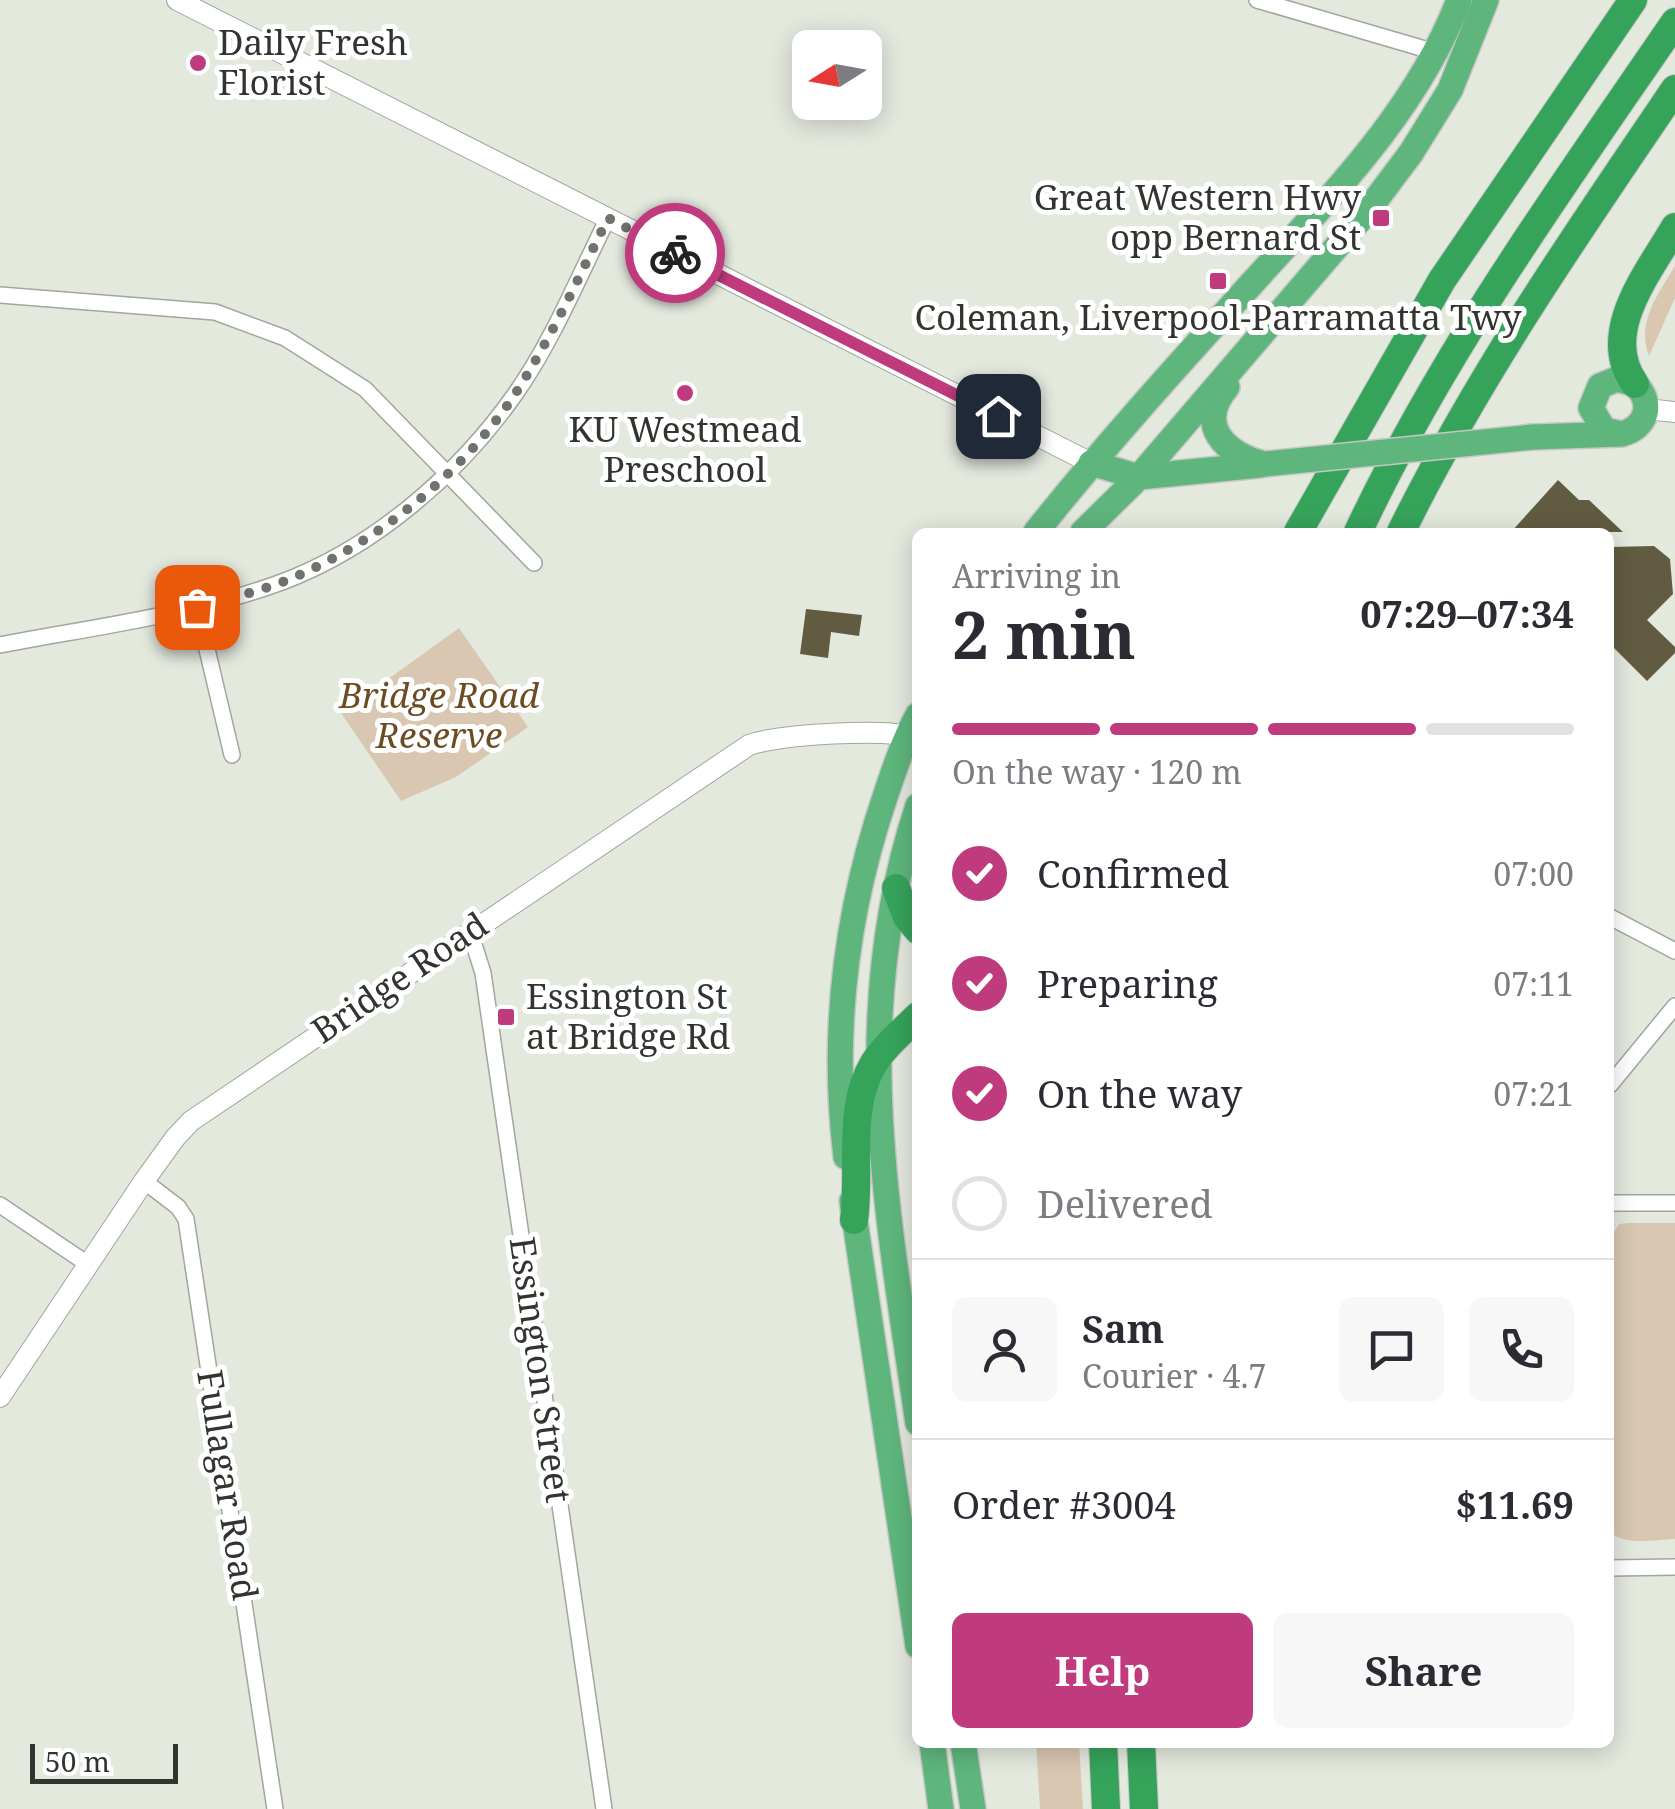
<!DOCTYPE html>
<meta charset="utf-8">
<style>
body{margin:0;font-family:"Noto Serif",serif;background:#f7f7f7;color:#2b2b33;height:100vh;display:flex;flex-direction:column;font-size:38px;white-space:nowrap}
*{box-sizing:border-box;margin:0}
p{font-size:32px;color:#7c7c81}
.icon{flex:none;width:55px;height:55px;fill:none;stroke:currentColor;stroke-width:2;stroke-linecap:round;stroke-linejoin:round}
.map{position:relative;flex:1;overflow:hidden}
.drawer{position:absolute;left:912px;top:528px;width:702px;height:1220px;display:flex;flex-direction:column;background:#fff;border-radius:15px;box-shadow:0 5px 25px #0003}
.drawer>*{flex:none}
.needle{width:65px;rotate:259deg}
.buttons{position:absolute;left:792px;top:30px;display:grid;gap:20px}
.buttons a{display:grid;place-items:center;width:90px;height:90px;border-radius:15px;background:#fff;box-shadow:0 5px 25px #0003;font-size:50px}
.scale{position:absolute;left:30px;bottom:25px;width:148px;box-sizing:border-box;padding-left:10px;border:5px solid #323430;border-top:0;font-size:28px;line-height:35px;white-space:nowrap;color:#323430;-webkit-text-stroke:8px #fff;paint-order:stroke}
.pin{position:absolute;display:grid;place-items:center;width:85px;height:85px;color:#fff;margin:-42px;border-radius:20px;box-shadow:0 5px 15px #0006}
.courier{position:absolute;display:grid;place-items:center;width:100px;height:100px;margin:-50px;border:8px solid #c03b7d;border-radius:50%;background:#fff;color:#222;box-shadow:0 2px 12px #0007}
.overview em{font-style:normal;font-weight:700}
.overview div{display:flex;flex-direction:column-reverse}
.overview{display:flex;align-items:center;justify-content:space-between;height:170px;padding:0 40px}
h1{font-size:65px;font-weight:700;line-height:75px}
.bar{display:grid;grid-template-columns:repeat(4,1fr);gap:15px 10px;align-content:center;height:120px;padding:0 40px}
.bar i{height:12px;border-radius:8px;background:#e1e1e2}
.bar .current{background:#c03b7d}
.bar p{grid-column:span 4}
.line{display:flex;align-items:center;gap:25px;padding:0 40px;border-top:2px solid #e1e1e2}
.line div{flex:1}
.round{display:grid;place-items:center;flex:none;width:105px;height:105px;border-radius:15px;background:#f7f7f7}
ol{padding:0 40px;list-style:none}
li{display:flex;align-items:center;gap:30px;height:110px}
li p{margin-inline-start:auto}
li .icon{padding:10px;border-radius:50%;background:#c03b7d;color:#fff;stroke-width:4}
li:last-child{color:#7c7c81}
li i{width:55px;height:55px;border:5px solid #e1e1e2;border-radius:50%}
.action{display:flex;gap:20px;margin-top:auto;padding:20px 40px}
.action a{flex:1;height:115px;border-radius:15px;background:#c03b7d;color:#fff;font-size:40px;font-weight:700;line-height:115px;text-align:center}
.action a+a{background:#f7f7f7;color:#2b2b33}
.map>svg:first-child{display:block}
.green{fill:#d9c7b1}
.building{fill:#615c41}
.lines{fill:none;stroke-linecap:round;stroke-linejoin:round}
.minor-casing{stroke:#a2a69b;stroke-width:18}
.tertiary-casing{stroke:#a2a69b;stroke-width:22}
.trunk-casing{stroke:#c6c6c5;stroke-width:28}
.motorway-casing{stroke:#c6c6c5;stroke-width:30}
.minor{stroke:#fff;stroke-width:15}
.tertiary{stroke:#fff;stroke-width:20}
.trunk{stroke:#5eb67c;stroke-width:25}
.motorway{stroke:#36a35b;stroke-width:28}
.trunk-bridge-casing{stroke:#c6c6c5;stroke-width:28;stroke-linecap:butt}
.trunk-bridge{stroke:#5eb67c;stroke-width:25}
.done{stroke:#70736d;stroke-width:10;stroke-dasharray:0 18}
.route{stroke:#c03b7d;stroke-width:12}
.poi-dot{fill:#c03b7d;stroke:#fff;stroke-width:4}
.labels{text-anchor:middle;stroke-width:10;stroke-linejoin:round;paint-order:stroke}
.poi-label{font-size:35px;fill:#323430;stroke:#fff;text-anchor:start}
.park-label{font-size:35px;font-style:italic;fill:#6c4d23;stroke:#fff}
.street-label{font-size:35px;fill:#323430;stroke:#fff}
</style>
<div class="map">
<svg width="1675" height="1809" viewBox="0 0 1675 1809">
<rect width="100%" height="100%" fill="#e4e9de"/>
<path class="green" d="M1675,266V298L1649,356C1636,323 1658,294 1675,266Z
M459,628L528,727L456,777L401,801L341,713Z
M1629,1223H1675V1539C1655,1540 1625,1546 1610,1532V1239L1619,1224Z
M1036,1743H1079L1083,1809H1040Z"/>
<path class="building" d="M1558,480L1579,500H1589L1623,532H1511Z
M1654,546L1670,559L1673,594L1647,620L1675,647V653L1647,681L1610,644V547Z
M806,609L862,615L859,636L831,632L828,658L800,654Z"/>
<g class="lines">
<g class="minor-casing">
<path id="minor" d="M1257,0L1435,52
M0,295L215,312L285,338L365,389L534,563
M197,607L232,755
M0,645C94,627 192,615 282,582C375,547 459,474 516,393C553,340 579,276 608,218
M1610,917L1675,951
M470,932L483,973L604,1809
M1610,1085L1675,1006
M144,1181L178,1207L186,1219L275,1809
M1610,1203H1675
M0,1205L89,1265
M1610,1568L1675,1567"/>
</g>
<g class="tertiary-casing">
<path id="tertiary" d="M177,0L1091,463
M1646,409L1675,412
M0,1397L144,1181L175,1138L191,1121L749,745C779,734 887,728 918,738"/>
</g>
<g class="trunk-casing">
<path id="trunk" d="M1227,387C1195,424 1225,455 1265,464
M1533,437L1622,434C1647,427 1654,403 1635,384L1617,379L1600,386L1591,408L1604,430L1622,434
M1091,463L1139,477L1260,465
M1036,532C1105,445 1180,363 1255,280C1332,195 1417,110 1459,0
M1083,532L1139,477L1369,209L1411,153L1450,90L1486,0
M918,806C848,1015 887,1212 918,1423
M846,1157C831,1033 846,911 886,794C895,767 904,740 918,715
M852,1201L918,1646
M932,1742L941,1809
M963,1742L973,1809"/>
</g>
<g class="motorway-casing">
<path id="motorway" d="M1635,384C1598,333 1649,272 1675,227
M1298,532L1442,280L1633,0
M1358,532C1443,351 1562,187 1675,22
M1401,532C1478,376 1577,233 1675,89
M896,888L907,917L918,930
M854,1220C861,1169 846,1108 874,1063C885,1045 903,1031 918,1016
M1103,1742L1106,1809
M1141,1742L1144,1809"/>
</g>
<use href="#minor" class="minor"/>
<use href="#tertiary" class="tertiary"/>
<use href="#trunk" class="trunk"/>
<use href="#motorway" class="motorway"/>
<g class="trunk-bridge-casing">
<path id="trunk-bridge" d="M1265,464L1533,437"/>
</g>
<use href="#trunk-bridge" class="trunk-bridge"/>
</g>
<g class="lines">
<path class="done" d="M197,607C226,600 256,592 285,581C377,544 466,471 519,388C553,334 580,275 608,218L675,253"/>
<path class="route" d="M675,253L998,416"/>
</g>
<g class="poi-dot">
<circle cx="198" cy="63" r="10"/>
<rect x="1371" y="208" width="20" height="20" rx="5"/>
<rect x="1208" y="271" width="20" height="20" rx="5"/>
<circle cx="685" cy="393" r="10"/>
<rect x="496" y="1007" width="20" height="20" rx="5"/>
</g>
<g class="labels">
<g class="poi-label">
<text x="218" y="55">Daily Fresh<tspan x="218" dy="40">Florist</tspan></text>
<text x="1361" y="210" text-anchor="end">Great Western Hwy<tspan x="1361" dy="40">opp Bernard St</tspan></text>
<text x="1218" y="330" text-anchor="middle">Coleman, Liverpool-Parramatta Twy</text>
<text x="685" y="442" text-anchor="middle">KU Westmead<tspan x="685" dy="40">Preschool</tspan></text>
<text x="526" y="1009">Essington St<tspan x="526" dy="40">at Bridge Rd</tspan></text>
</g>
<g class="park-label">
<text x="439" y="708">Bridge Road<tspan x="439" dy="40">Reserve</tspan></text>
</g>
<g class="street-label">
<text transform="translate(400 978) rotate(-34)" y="12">Bridge Road</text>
<text transform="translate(540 1370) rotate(82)" y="12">Essington Street</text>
<text transform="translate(227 1485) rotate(81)" y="12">Fullagar Road</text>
</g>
</g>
</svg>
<div class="buttons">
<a><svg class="needle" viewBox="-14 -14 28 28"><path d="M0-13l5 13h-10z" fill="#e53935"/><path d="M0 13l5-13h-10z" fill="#7c7c81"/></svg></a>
</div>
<div class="scale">50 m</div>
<div class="pin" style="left:197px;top:607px;background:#ea580c"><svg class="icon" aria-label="bag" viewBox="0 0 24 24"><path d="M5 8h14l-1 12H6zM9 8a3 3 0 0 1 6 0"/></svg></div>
<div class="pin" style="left:998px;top:416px;background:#1f2937"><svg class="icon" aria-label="home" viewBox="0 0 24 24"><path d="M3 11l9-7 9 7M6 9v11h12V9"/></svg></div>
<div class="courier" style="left:675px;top:253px"><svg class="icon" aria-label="bike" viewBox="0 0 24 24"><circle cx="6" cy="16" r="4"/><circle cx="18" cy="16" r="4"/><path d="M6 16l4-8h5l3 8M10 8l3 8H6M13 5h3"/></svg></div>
<section class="drawer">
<div class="overview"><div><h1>2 min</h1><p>Arriving in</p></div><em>07:29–07:34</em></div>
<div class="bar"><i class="current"></i><i class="current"></i><i class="current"></i><i></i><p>On the way · 120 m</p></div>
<ol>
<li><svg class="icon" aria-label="check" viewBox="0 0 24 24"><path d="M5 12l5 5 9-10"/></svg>Confirmed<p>07:00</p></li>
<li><svg class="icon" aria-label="check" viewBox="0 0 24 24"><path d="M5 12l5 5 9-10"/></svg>Preparing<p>07:11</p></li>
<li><svg class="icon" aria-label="check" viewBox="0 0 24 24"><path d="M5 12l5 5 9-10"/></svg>On the way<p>07:21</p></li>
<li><i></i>Delivered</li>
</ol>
<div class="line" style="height:180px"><a class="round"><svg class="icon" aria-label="person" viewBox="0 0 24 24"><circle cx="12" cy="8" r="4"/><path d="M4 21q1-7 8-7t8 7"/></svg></a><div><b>Sam</b><p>Courier · 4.7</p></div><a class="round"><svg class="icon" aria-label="chat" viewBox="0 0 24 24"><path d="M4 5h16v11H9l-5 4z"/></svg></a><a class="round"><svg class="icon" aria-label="phone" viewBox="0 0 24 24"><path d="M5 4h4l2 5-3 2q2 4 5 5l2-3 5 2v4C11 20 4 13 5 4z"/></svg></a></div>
<div class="line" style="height:130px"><div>Order #3004</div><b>$11.69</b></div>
<div class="action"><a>Help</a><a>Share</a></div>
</section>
</div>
